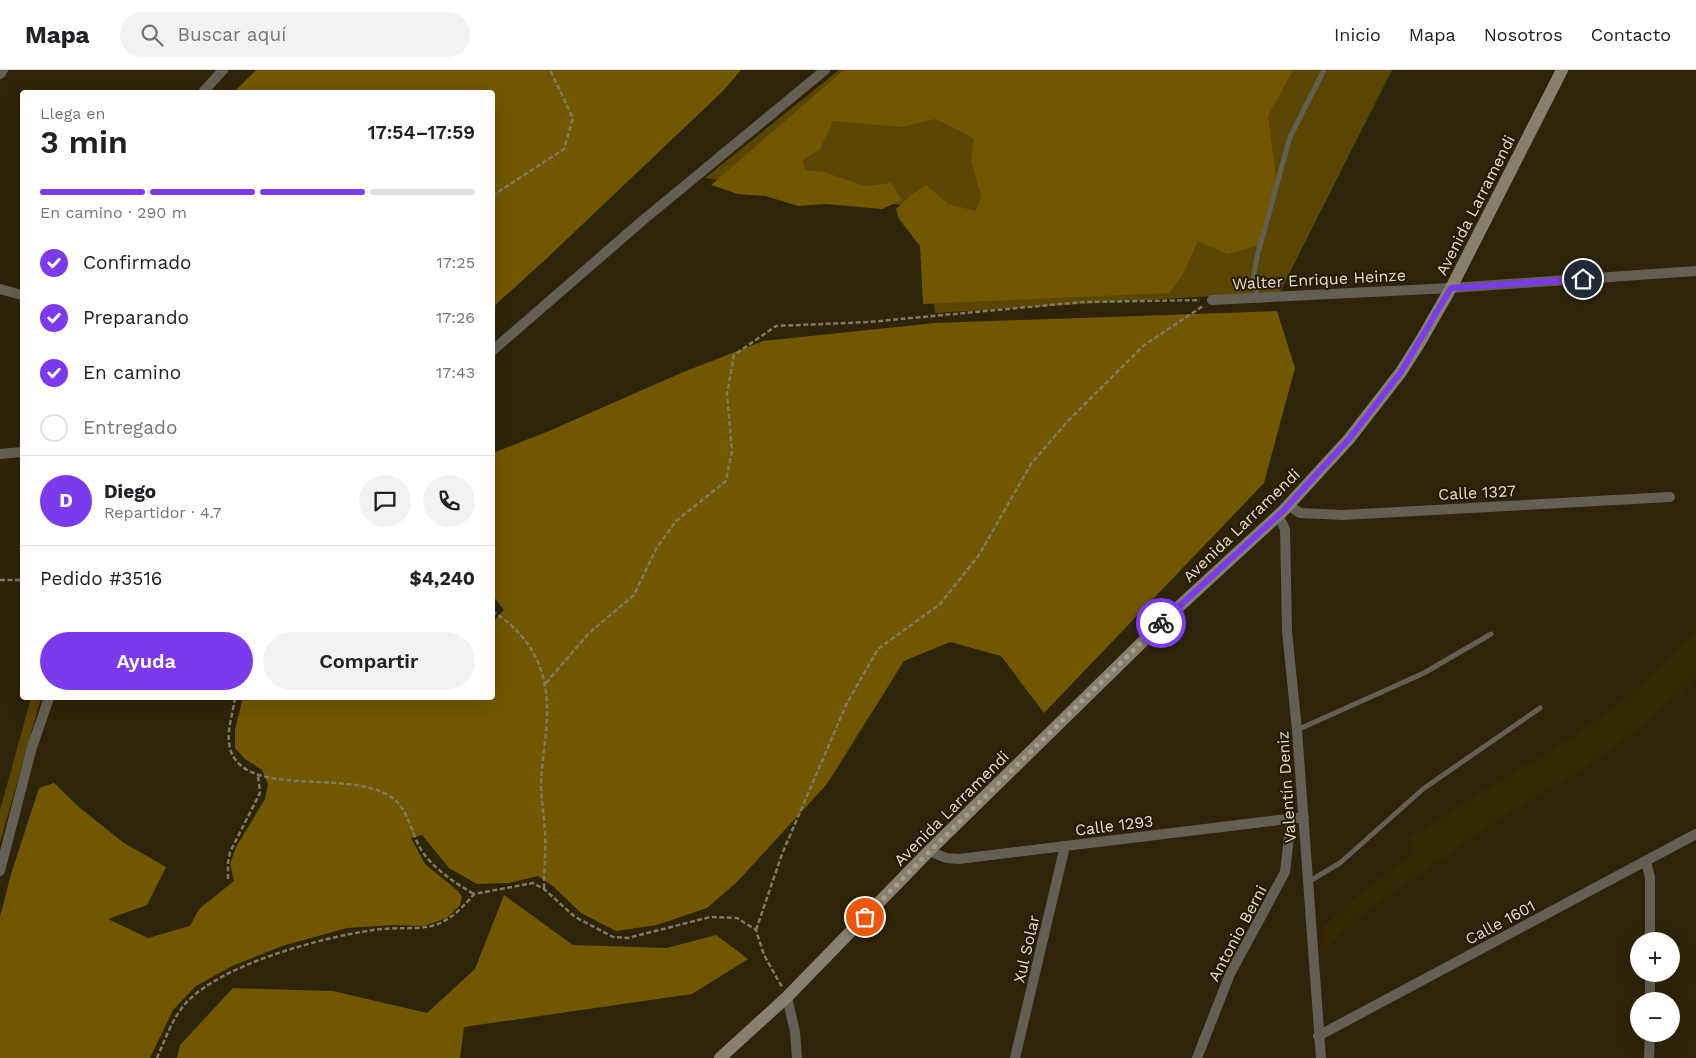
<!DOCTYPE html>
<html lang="es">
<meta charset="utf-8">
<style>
body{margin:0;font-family:"Work Sans",sans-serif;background:#f2f2f2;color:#202124;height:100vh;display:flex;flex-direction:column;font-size:19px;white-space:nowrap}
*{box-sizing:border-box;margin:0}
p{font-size:16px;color:#757577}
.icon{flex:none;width:28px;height:28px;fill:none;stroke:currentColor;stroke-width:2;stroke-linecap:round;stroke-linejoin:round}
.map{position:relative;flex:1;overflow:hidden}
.side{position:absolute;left:20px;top:20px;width:475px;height:610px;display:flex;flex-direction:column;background:#fff;border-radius:5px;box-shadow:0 5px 20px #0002}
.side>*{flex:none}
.fabs{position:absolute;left:1630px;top:862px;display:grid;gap:10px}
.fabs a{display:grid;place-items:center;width:50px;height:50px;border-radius:50%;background:#fff;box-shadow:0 5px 20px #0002;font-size:25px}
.pin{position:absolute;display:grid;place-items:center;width:42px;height:42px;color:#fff;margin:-21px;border:2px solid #fff;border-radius:50%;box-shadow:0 1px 5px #0007}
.courier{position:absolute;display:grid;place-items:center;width:50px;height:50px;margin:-25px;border:4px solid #7c3aed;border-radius:50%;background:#fff;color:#222;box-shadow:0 1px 6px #0007}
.summary em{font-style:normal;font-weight:600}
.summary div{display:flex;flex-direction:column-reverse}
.summary{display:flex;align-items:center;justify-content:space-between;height:85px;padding:0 20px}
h1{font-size:32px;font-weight:600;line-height:38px}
.bar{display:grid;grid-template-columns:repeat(4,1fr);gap:8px 5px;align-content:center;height:60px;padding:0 20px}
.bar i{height:6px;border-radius:4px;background:#e0e0e0}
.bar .active{background:#7c3aed}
.bar p{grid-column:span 4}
.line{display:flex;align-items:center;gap:12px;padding:0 20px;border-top:1px solid #e0e0e0}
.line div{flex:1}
.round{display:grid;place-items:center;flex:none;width:52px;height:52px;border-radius:26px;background:#f2f2f2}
ol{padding:0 20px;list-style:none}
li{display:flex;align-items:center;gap:15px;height:55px}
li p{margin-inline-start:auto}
li .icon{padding:5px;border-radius:50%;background:#7c3aed;color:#fff;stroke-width:4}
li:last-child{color:#757577}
li i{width:28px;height:28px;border:2px solid #e0e0e0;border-radius:50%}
.button{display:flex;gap:10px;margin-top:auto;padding:10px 20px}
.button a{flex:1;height:58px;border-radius:30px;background:#7c3aed;color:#fff;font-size:20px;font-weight:600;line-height:58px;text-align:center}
.button a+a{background:#f2f2f2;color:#202124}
header{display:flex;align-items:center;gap:30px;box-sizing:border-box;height:70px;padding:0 25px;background:#fff;border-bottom:1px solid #e0e0e0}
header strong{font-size:24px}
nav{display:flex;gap:28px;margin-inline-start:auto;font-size:18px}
.search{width:350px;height:45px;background:#f2f2f2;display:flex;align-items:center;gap:12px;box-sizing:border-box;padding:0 18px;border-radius:28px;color:#757577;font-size:19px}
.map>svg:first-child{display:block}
.built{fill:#352905}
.green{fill:#5a4501}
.forest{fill:#715800}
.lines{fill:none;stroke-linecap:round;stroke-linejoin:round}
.path{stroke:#807963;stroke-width:2.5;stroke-dasharray:5 2.5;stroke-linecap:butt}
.service{stroke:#645f53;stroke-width:5}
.minor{stroke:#645f53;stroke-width:10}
.secondary{stroke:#87806d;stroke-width:12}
.done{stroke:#a59e8a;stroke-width:5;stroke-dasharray:0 9}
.route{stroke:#7c3aed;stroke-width:6}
.labels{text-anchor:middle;stroke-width:4;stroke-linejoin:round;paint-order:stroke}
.street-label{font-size:16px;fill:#e5dfd0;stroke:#231a01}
</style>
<header>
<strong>Mapa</strong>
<div class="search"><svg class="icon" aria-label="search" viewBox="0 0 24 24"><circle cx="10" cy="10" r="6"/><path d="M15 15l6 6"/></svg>Buscar aquí</div>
<nav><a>Inicio</a><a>Mapa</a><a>Nosotros</a><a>Contacto</a></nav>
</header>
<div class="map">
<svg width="1696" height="988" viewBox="0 0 1696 988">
<rect width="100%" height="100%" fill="#2d2409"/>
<path class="built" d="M1696,560V607L1679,624L1637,660L1590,695L1506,745L1379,832L1350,856L1326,879L1323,857L1357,826L1415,782L1407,769L1494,714L1579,663L1623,630L1665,593Z"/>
<path class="green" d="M839,0H1392L1280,222L935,243L928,175L900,135L705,108Z
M31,628H41L0,773V740Z"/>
<path class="forest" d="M256,0H741L723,21L546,189L493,237L492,22H234Z
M844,0H1293L1268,46L1276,107L1260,175L1228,184L1198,171L1183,204L1169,223L923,234L920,176L899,149L896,139L910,126L926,115L948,134L976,141L981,126L971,90L974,68L936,49L901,57L833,51L820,79L803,90L805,100L824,102L864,116L891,113L902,130L882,139L825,134L798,136L765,126L738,124L711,115Z
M1277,241L1295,298L1264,413L1044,643L1001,586L950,572L904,591L827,714L737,812L707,838L657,855L616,861L581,843L554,817L538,806L509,813L477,814L449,798L422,765L411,768L425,794L458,821L462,827L460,835L447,848L424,856L393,855L347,858L282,876L232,896L196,916L173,940L150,988H0V847L11,804L39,718L54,713L80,738L124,773L166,797L147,835L108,849L148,868L190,856L199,839L234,811L230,794L236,777L265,729L268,714L262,700L245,689L235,678V659L243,628H492L493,552L504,540L493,526V383L549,361L681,303L763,271L935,253Z
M504,825L573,875L667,878L716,865L748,889L692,924L464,957L460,988H177L180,975L233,918L333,921L427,943L475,899Z"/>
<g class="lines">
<path class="path" d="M492,126L564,79L573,48L550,0
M0,510H22
M492,541C532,566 549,602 547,647C546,669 542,691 541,712C541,729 544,745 545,762C546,780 544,800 544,819
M546,613L589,563L634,525L656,479L676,451L726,411L732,381L727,324L734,285L776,256L869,252L1082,232L1200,230
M235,628C233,644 224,667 232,684C253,729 357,697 395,730C410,743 412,768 424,784C437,801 455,813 474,824
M228,809V793L230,782L260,723L258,706
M756,860L782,784L847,633L878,579L940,534L979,485L1031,394L1066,353L1143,276L1203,236
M157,988C165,970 172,949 185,934C221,894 320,868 373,860C423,854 437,869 474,824L533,813L544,819L575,847L613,867L628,868L710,847L737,848L756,860L764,885L782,917"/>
<path class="service" d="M1257,227L1253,209L1257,187L1290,67L1324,0
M1297,660L1424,603L1491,564
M1308,812L1340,793L1423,719L1540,638"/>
<path class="minor" d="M0,4L3,0
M203,22L223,0
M0,219L22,225
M1212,230L1451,218L1696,201
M492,281L642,151L825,0
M0,384L22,382
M1288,435L1300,443L1343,445L1670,427
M1278,445L1285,459L1287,561L1297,660L1321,988
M929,781L946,788L959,789L1304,747
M1646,792L1650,807V871
M0,801L32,677L49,628
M787,927L795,962L797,988
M1650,931V904
M1318,966L1696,764
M1015,988L1065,776
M1197,988L1230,904L1285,802L1291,749
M1649,988L1650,964"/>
<path class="secondary" d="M720,988L787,927L929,781L1172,543L1283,441L1349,369L1401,302L1420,272L1451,218L1562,0"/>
</g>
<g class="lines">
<path class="done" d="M865,847L930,781L1161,553"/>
<path class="route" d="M1161,553L1283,441L1349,369L1401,302L1451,218L1583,209"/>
</g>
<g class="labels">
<g class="street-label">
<text transform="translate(1475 135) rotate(-63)" y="6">Avenida Larramendi</text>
<text transform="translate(1319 209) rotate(-3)" y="6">Walter Enrique Heinze</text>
<text transform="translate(1477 422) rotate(-3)" y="6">Calle 1327</text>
<text transform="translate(1241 455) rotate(-44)" y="6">Avenida Larramendi</text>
<text transform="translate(1286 717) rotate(-94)" y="6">Valentín Deniz</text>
<text transform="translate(951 738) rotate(-45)" y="6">Avenida Larramendi</text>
<text transform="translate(1114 755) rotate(-7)" y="6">Calle 1293</text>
<text transform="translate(1500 852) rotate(-28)" y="6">Calle 1601</text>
<text transform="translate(1237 863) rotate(-62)" y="6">Antonio Berni</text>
<text transform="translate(1026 879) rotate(-77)" y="6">Xul Solar</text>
</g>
</g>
</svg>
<div class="fabs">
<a>+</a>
<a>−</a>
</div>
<div class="pin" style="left:865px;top:847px;background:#ea580c"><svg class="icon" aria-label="bag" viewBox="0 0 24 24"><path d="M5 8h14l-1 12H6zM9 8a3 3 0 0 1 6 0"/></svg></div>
<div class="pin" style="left:1583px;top:209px;background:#1f2937"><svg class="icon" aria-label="home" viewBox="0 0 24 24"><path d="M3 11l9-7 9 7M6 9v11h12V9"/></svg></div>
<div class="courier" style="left:1161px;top:553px"><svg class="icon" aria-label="bike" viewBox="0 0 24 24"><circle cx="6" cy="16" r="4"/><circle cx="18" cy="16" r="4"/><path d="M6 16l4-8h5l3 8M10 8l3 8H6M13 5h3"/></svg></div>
<section class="side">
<div class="summary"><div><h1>3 min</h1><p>Llega en</p></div><em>17:54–17:59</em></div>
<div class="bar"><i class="active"></i><i class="active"></i><i class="active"></i><i></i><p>En camino · 290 m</p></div>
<ol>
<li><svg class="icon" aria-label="check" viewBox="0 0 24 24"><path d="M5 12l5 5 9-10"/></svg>Confirmado<p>17:25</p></li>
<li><svg class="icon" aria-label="check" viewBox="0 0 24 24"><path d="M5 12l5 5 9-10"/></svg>Preparando<p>17:26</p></li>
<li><svg class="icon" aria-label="check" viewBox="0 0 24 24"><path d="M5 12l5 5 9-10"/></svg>En camino<p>17:43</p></li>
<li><i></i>Entregado</li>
</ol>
<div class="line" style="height:90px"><b class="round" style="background:#7c3aed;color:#fff">D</b><div><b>Diego</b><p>Repartidor · 4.7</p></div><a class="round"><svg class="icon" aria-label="chat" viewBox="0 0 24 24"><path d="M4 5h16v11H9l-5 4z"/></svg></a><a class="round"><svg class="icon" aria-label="phone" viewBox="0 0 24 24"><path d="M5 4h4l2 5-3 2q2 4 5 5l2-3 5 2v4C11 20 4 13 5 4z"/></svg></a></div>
<div class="line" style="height:65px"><div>Pedido #3516</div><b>$4,240</b></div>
<div class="button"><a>Ayuda</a><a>Compartir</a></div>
</section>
</div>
